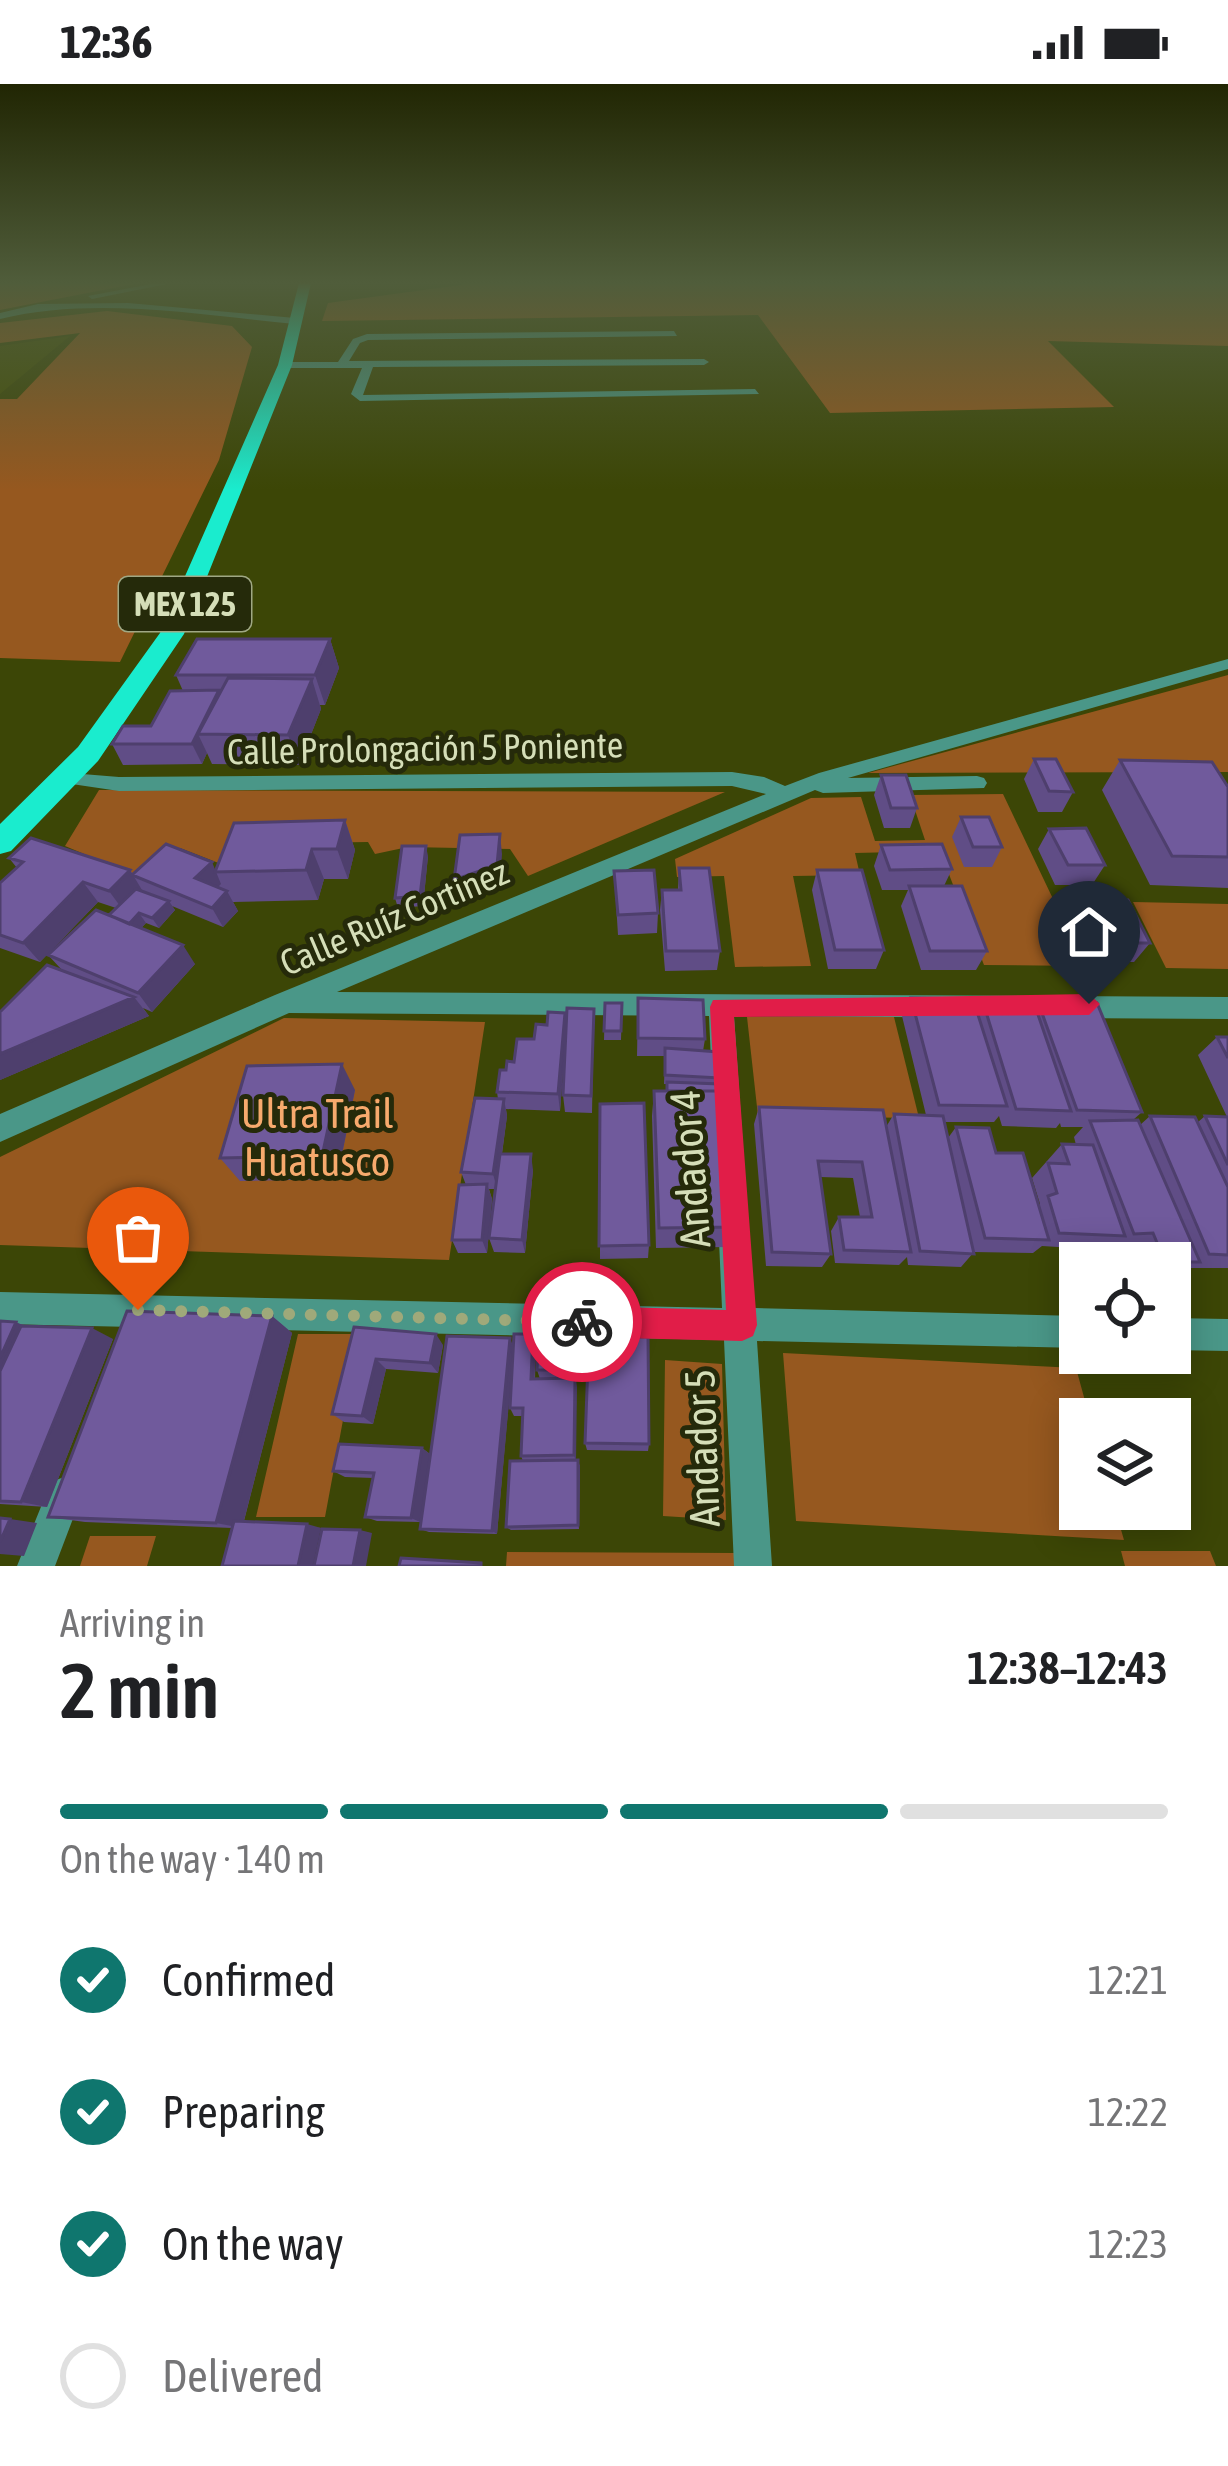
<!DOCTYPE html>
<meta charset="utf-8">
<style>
body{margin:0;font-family:"Asap Condensed",sans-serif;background:#f2f2f2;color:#202124;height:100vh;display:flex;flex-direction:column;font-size:45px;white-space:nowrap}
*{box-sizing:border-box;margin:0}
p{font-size:39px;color:#757577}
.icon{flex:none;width:66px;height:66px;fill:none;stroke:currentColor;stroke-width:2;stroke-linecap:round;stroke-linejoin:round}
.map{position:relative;height:1482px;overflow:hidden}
.details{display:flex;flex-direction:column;background:#fff;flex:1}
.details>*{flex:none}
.fabs{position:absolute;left:1059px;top:1158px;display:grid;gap:24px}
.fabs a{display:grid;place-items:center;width:132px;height:132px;border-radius:0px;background:#fff;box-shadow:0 6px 30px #0003;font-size:60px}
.pin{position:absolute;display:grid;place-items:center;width:102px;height:102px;color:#fff;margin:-123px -51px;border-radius:50% 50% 50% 0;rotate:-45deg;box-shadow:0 0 12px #0007}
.pin .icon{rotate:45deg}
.courier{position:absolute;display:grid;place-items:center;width:120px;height:120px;margin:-60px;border:9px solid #e11d48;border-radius:50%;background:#fff;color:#222;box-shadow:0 3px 15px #0007}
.overview em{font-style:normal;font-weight:600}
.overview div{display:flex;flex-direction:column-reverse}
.overview{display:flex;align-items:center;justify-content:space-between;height:204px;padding:0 60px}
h1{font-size:78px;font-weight:600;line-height:90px}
.bar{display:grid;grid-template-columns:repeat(4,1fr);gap:18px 12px;align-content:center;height:144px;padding:0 60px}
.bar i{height:15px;border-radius:9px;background:#e0e0e0}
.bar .active{background:#0f766e}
.bar p{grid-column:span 4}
ol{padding:0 60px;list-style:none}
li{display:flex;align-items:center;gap:36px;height:132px}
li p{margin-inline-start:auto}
li .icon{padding:12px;border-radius:50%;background:#0f766e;color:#fff;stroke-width:4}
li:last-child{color:#757577}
li i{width:66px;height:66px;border:6px solid #e0e0e0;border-radius:50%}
.status{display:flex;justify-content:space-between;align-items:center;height:84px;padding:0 60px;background:#fff;direction:ltr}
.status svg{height:33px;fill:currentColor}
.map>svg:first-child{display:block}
.built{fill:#454f06}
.green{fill:#96581f}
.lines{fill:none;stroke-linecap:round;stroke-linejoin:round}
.minor{fill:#4a9788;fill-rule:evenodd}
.major{fill:#1aecce;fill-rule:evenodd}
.wall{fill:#604d86;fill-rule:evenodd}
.shaded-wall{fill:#4e3f6d}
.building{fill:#705a9c;stroke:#4e3f6d;stroke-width:3}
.route{fill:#e11d48}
.done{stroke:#9fa97a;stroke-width:12;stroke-dasharray:0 21.6}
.labels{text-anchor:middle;stroke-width:10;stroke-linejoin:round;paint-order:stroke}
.shield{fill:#252a0a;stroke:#a0a884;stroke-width:3}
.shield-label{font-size:33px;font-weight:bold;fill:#d5deb8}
.street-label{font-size:36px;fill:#d5deb8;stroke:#252a0a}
.near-park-label{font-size:42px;fill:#f7aa6d;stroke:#252a0a}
.near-street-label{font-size:42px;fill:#d5deb8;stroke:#252a0a}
</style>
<div class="status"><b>12:36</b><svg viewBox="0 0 49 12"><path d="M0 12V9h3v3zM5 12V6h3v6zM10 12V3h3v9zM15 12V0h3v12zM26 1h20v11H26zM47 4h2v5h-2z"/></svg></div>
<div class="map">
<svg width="1228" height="1482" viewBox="0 0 1228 1482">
<rect width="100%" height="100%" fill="#3c4606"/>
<path class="built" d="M70,252L0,310V262Z"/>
<path class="green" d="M0,199H139L0,226Z
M475,199H1228V262L1048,257L1114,323L830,329L758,231L322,237L328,219Z
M107,227L232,242L252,263L219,376L120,578L0,574V315H17L80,249L0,259V239Z
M1228,591V688L868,689Z
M99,706L725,708L528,792L510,765L408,763L375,770L368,758L241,760L221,780L180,764L146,796L65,762Z
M1003,710L1085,882L984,881L940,767L855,769L860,791L793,792L811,882L735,883L724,792L677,793L675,775L811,714L861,713L875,757L925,756L910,711Z
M1133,818L1228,820V885L1166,884Z
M747,933H894L919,1034L758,1032Z
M284,934L485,938L449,1176L0,1161V1073Z
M298,1250H359L325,1433H256Z
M783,1269L1076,1284L1090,1335H1080V1425H1115L1124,1456L796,1437Z
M665,1276L722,1280L726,1436L663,1432Z
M90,1452H156L147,1482H80Z
M1121,1467H1210L1216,1482H1125Z
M507,1468L734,1469L735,1482H506Z"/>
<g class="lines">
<path class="minor" d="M156,199H172L92,215L88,212Z
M128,219L295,234L300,237L295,240C199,231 95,212 0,235V229L38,220Z
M674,247L677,252L368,256L360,259L349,277L704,275L709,278L704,281L373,283L363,311L755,305L759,310L360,317L351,310L362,284H285L280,281L285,278H338L353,255L367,250Z
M1228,575V585L848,694L977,692L984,694L987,699L984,704L823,709L815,706L337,908L1228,913V935L734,932L754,1224L1080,1232V1264L757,1257L772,1482H734L724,1256L0,1240V1208L722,1224L709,932L289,929L0,1058V1030L275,911L766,710L732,702L119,707L58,698L55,693L58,688L119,693L732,688L764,693L785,702L819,689Z
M1170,1234L1228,1235V1267L1170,1266Z
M64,1393L77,1398L82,1411L55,1482H17L51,1398Z"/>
<path class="major" d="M299,199H311L292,281L184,550L98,677L11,767L0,770V740L78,663L160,549L278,281Z"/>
</g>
<path class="wall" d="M330,555L339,584L325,621H320L321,625L299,681L212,680L207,669L202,680L123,681L112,660L151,642L183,607L176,591Z
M1034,675L1073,708L1062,728H1038L1024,695Z
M1120,676L1228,703V804L1150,801L1102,706Z
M881,691L917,724L910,744H884L874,711Z
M961,733L1002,763L992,783H964L952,753Z
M345,736L355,766L348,795H324L318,816L233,818L238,827L223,843L172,822L175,826L159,844L146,839L141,844L195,880L152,928L143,924L149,932L0,996V928L62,886L48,871L109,831L116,824L98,818L40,878L0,864V799L17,784L9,774L130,786L133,790L216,786Z
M1049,745L1105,781L1092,801H1055L1038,765Z
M881,761L952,785L944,802L987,867L976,886H921L901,822L908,806H882L874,782Z
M428,772L423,822L398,824L395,814Z
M679,784L720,867L717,886L665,887L660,826L662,806H678Z
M817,786L884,866L876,885H828L812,806Z
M614,787L658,829L657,849L618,851Z
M1090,815L1150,859L1134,878H1096L1077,835Z
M638,914L705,955L703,967L720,994L719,1000L733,1143L727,1163L656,1164L652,1032L654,1007H666L667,1000H664L665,972H637Z
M911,914L976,925L982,915L1035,922L1038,918L1142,1028L1133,1036L1140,1041L1150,1032L1198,1038L1205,1032L1227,1033L1198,971L1217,953H1228V1184H1191L1178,1191H1170V1179H1139L1133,1163H1115L1113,1160L1106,1166L1042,1162L1033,1169L974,1168L961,1183L908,1181L907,1173L899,1181L835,1179L831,1147L839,1133H860L853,1094L820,1093L831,1170L822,1183L766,1182L754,1040L759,1023L886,1043L894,1030L926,1031L902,932ZM999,1032L1002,1042L1056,1044L1060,1039L1061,1043H1083L1074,1053L1076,1061L1062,1060L1032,1094L1040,1120L1039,1121L996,1069L956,1043L948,1054L944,1038H994Z
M605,919H622L621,956H604Z
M594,925L592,1029L565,1028L563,1011L566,947L560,1027L506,1025L507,1032L502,1070L533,1086L525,1169L494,1168L489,1154L495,1105H489L492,1115L487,1169H458L452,1156L466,1101L461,1088L498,1015L497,1008L506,986L547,941L565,929L566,947Z
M355,1006L337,1095L240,1097L220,1074Z
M600,1020L649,1161L648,1174L600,1175Z
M272,1232L292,1249L244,1437L321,1444H232L85,1438L48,1433Z
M0,1237L113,1255L47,1423L0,1420Z
M354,1243L443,1261L438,1289L386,1285L373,1340L344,1338L332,1330Z
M533,1250L536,1261L535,1295H540L537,1286L579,1258L577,1295H575L576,1376L580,1382L579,1445L511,1446L506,1443L523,1377L521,1372L523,1332H514L510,1324L511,1293L497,1450L429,1448L420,1445L513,1262Z
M585,1359L649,1360L648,1367L587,1366Z
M422,1364L430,1370L420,1438L377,1437L365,1433L373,1394L345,1393L333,1387Z"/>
<path class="shaded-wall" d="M330,555L339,584L325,621L315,591Z
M312,595L321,625L299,681L288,651Z
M219,606L228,626L198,650L207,669L202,680L192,660Z
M345,736L355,766L348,795L337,765Z
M500,750L502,770L500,801L458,816L454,796Z
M426,762L428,772L423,822L420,812Z
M312,765L324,795L318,816L306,786Z
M212,778L221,800L207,814L195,794Z
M130,786L142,806L123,826L109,807Z
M83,798L98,818L40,878L23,859Z
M227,807L238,827L223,843L212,824Z
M169,817L175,826L159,844L152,834Z
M139,829L146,839L136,850L129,840Z
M183,861L195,880L152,928L138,909Z
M134,913L149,932L0,996V970Z
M565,929L566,947L560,1027L558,1010Z
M342,980L355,1006L337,1095L322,1072Z
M504,1015L507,1032L497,1105L493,1090Z
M531,1070L533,1086L525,1169L522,1156Z
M487,1100L492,1115L487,1169L482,1156Z
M272,1232L292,1249L242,1444L216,1439Z
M16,1238L40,1249L0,1327V1274Z
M92,1244L113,1255L47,1423L21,1418Z
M436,1250L443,1261L438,1289L430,1279Z
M533,1250L536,1261L534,1304L531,1295Z
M510,1254L514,1264L497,1450L492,1447Z
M376,1275L386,1285L373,1340L362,1332Z
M575,1294L577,1303L576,1378L574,1371Z
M422,1364L430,1370L420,1438L411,1434Z
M578,1376L580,1382L579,1445L578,1441Z
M10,1435L37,1439L24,1472L0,1470V1458Z
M307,1440L321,1444L313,1482H298Z
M360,1446L372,1449L366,1482H353Z"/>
<path class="building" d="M197,555H330L315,591H176Z
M228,594L312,595L288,651L198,650Z
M219,606L192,660H112L123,642H151L170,607Z
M1034,675H1056L1073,708L1049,707Z
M1120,676L1212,678L1228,703V773L1172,772Z
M881,691H906L917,724H891Z
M961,733H989L1002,763H973Z
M345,736L337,765H312L306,786L215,788L234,739Z
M1086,744L1105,781H1068L1049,745Z
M500,750L497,781L454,796L460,751Z
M31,754L130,786L109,807L83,798L23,859L0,851V799L23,778L9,774Z
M166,760L212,778L195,794L227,807L212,824L132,791Z
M942,760L952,785L890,786L881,761Z
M402,762H426L420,812L395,814Z
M679,784H709L720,867H666L662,806H681Z
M654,786L658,829L618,831L614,787Z
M817,786H862L884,866H835Z
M909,802H962L987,867H930Z
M136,805L169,817L152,834L139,829L129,840L109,831Z
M1090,815L1128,816L1150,859H1111Z
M96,826L183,861L138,909L48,871Z
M47,881L134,913L0,970V928Z
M638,914L703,916L705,955L638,954Z
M911,914L973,915L1007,1022L939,1021Z
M982,915L1033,916L1071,1027L1016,1025Z
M1038,918L1097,919L1142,1028L1077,1026Z
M605,919H622L621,947H604Z
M567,924L594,925L591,1012L563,1011Z
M548,928L565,929L558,1010L497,1008L500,986H506L507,977L514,978L517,955H534L536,940L547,941Z
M1217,953H1228V974Z
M665,964L719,968L720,994L665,991Z
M342,980L322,1072L220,1074L247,982Z
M667,998L720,1000V1007H667Z
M654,1007H720L733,1143L659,1144Z
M475,1014L504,1015L493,1090L461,1088Z
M644,1019L649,1161L599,1162L600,1020Z
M759,1023L883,1026L911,1168L844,1166L839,1133H872L862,1078L818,1077L831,1170L772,1168Z
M894,1030L943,1032L974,1170L920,1167Z
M1150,1032L1195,1033L1228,1103V1171L1209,1170Z
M1205,1032L1228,1033V1081Z
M1138,1036L1200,1178H1165L1153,1149L1134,1150L1090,1037Z
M956,1043L989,1044L996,1069H1023L1049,1156L985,1154Z
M1062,1060L1093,1061L1125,1152L1059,1149L1048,1112L1057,1109L1048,1079L1069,1080Z
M500,1070H531L522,1156L489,1154Z
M487,1100L482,1156H452L459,1101Z
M127,1227L272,1232L216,1439L48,1433Z
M0,1237L16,1238L0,1274Z
M21,1242L92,1244L21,1418L0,1417V1287Z
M354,1243L436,1250L430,1279L376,1275L362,1332L332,1330Z
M539,1246L577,1247L576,1286H537Z
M514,1250H533L531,1295L575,1294L574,1371L521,1372L523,1324H510Z
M447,1252L510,1254L492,1447L420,1445Z
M589,1252L648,1253L649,1360L585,1359Z
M339,1360L422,1364L411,1434L365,1433L374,1389L333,1387Z
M578,1376V1441L506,1443L510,1377Z
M0,1434L10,1435L0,1458Z
M234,1437L307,1440L298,1482H222Z
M322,1445L360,1446L353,1482H314Z
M401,1474L481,1479V1482H399Z"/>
<linearGradient id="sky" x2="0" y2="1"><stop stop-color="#212603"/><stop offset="0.49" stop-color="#505d3b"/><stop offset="1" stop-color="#505d3b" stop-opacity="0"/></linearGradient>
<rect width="1228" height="406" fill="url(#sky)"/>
<path class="route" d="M1089,910L1100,920L1089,931L734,933L757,1241L753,1252L742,1257L582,1253L571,1248L567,1238L571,1227L582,1222L726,1226L710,923L713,916Z"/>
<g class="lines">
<path class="done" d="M138,1226L582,1238"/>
</g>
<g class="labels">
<rect class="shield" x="119" y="493" width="132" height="54" rx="9"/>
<g class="shield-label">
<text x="185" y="532">MEX 125</text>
</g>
<g class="street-label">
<text transform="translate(425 664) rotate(-1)" y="13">Calle Prolongación 5 Poniente</text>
<text transform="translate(394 833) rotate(-23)" y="13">Calle Ruíz Cortinez</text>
</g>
<g class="near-park-label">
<text x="317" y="1044">Ultra Trail<tspan x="317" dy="48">Huatusco</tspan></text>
</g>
<g class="near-street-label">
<text transform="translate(690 1085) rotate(-94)" y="15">Andador 4</text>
<text transform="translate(702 1364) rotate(-92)" y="15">Andador 5</text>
</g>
</g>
</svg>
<div class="fabs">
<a><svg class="icon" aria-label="locate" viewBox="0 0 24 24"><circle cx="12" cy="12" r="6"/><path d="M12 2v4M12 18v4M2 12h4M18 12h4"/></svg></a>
<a><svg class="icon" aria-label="layers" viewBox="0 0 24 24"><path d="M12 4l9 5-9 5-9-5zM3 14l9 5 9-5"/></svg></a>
</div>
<div class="pin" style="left:138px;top:1226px;background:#ea580c"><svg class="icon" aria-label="bag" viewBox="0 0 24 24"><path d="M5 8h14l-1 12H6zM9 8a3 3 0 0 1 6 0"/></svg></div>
<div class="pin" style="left:1089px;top:920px;background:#1f2937"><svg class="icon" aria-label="home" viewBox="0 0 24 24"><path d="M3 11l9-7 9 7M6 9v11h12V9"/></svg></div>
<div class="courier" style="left:582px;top:1238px"><svg class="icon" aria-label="bike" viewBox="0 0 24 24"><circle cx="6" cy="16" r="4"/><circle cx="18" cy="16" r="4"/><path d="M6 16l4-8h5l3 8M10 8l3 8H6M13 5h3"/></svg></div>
</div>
<section class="details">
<div class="overview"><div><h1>2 min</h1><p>Arriving in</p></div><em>12:38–12:43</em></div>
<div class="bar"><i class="active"></i><i class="active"></i><i class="active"></i><i></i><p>On the way · 140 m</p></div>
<ol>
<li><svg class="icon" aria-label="check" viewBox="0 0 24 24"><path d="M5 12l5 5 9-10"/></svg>Confirmed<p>12:21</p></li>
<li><svg class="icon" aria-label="check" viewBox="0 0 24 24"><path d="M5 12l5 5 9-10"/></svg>Preparing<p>12:22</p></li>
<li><svg class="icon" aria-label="check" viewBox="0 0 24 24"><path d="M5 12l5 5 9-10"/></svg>On the way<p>12:23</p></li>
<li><i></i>Delivered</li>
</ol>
</section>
